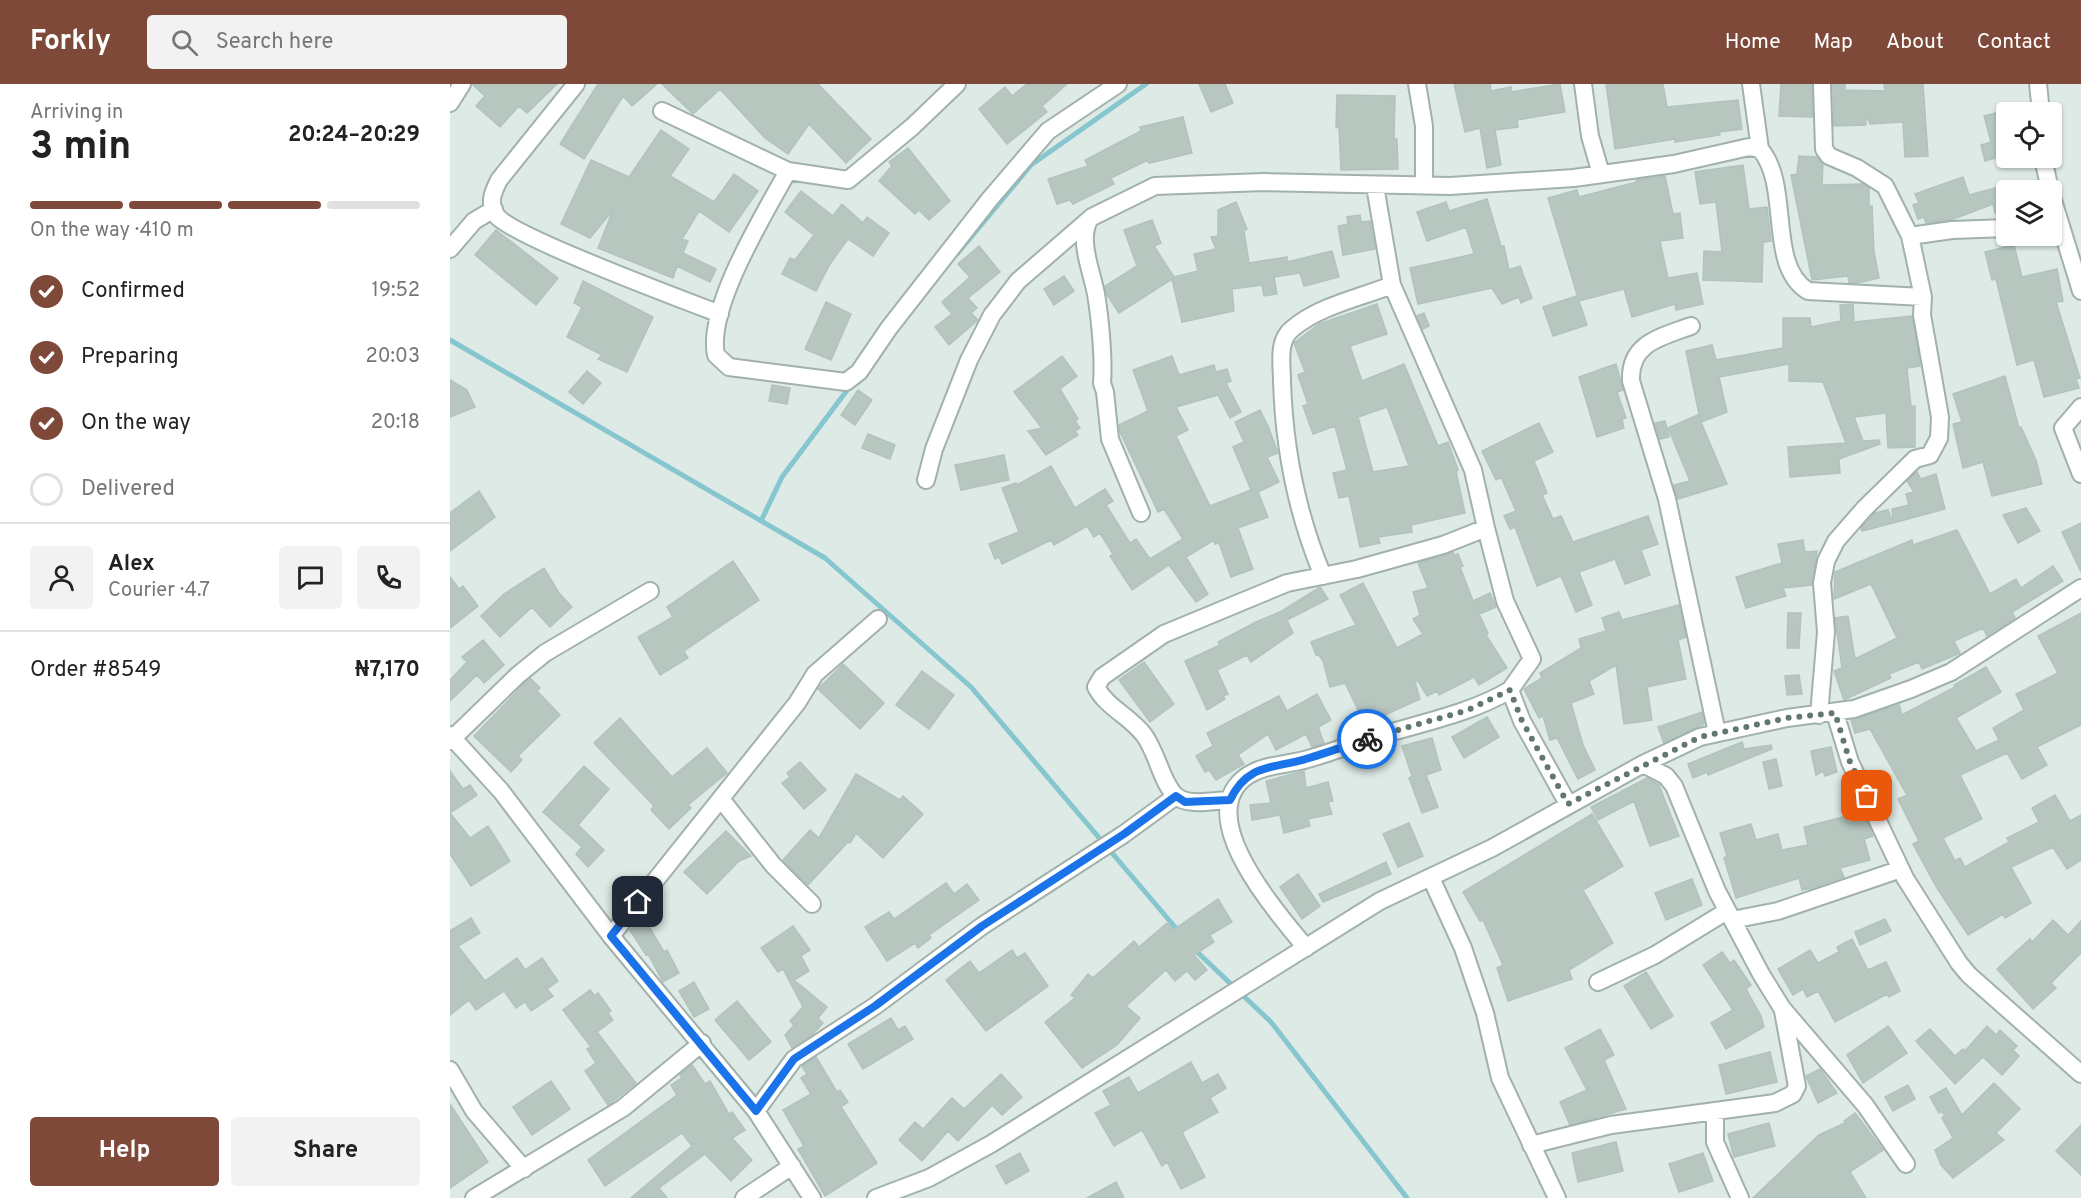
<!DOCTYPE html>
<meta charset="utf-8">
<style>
body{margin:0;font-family:Overpass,sans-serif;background:#f2f2f2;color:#222;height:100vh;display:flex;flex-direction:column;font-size:22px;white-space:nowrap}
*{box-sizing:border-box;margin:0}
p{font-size:20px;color:#767676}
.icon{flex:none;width:33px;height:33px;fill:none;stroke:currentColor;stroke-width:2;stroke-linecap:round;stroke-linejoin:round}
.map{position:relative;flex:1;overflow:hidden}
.panel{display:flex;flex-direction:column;background:#fff;width:450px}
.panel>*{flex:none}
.tools{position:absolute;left:1546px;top:18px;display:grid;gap:12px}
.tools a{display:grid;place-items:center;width:66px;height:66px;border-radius:6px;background:#fff;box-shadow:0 2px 4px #0004;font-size:30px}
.pin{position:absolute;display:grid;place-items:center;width:51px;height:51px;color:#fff;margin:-26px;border-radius:12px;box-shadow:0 3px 9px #0006}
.courier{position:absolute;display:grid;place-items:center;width:60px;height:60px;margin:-30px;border:4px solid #1a73e8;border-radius:50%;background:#fff;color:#222;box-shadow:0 2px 8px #0007}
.head em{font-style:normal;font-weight:700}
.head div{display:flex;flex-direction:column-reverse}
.head{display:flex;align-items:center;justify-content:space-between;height:102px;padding:0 30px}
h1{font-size:39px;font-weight:700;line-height:45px}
.bar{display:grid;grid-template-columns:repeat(4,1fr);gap:9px 6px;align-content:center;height:72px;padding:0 30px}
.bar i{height:8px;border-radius:4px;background:#e0e0e0}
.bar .current{background:#7f4939}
.bar p{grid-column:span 4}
.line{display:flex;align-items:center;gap:15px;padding:0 30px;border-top:2px solid #e0e0e0}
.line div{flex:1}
.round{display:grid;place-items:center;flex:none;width:63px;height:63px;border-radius:6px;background:#f2f2f2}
ol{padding:0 30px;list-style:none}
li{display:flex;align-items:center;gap:18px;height:66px}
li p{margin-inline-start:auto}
li .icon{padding:6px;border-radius:50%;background:#7f4939;color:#fff;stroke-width:4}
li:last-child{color:#767676}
li i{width:33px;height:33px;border:3px solid #e0e0e0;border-radius:50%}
.primary-button{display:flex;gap:12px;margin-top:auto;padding:12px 30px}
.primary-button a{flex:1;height:69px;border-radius:6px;background:#7f4939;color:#fff;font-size:24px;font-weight:700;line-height:69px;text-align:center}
.primary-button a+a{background:#f2f2f2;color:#222}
header{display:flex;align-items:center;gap:36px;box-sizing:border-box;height:84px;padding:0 30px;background:#7f4939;color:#fff}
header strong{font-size:28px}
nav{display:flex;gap:33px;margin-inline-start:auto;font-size:21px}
.search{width:420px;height:54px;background:#f2f2f2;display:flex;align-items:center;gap:15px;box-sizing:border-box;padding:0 21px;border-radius:6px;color:#767676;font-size:22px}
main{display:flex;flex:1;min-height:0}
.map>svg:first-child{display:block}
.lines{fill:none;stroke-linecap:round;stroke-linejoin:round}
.stream{stroke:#86c6cf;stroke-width:5}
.building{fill:#b7c7c0;stroke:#b1c3bb;stroke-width:1.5;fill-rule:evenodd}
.minor-casing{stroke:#a1b1ac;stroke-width:20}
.minor{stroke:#fff;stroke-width:16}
.done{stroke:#627771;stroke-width:6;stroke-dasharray:0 10.8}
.route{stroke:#1a73e8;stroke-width:8}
</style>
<header>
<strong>Forkly</strong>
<div class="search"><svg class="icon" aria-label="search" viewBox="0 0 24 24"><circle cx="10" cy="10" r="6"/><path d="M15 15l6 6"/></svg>Search here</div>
<nav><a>Home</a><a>Map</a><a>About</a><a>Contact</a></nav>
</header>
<main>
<section class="panel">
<div class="head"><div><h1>3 min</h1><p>Arriving in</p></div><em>20:24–20:29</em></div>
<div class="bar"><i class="current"></i><i class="current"></i><i class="current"></i><i></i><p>On the way · 410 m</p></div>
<ol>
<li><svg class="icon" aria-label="check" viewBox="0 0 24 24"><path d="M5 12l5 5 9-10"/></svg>Confirmed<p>19:52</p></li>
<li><svg class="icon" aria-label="check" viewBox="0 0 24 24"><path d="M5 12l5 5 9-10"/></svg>Preparing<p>20:03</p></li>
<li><svg class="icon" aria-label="check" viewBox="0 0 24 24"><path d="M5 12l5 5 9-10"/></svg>On the way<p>20:18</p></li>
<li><i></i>Delivered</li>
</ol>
<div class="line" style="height:108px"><a class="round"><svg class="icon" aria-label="person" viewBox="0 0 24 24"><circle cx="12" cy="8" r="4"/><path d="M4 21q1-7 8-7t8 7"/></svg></a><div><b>Alex</b><p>Courier · 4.7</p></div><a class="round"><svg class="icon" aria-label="chat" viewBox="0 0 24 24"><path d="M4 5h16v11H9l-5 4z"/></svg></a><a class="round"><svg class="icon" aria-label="phone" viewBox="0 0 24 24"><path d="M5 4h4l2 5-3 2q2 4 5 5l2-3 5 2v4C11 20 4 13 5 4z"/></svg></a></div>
<div class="line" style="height:78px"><div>Order #8549</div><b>₦7,170</b></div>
<div class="primary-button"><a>Help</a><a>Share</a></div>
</section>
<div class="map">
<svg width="1631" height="1114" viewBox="0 0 1631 1114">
<rect width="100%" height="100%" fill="#deeae5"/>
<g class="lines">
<path class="stream" d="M507,170L581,81L696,0
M0,256L375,474L521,603L730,849
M311,437L332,393L401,301
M744,865L821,938L957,1114"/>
</g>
<path class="building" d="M22,0H107L77,29L69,22L50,43L26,22L35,12Z
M148,0H207L182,22L173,12L134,75L110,60Z
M212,0H368L421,55L396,79L359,40L338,70L315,54L270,5L243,30Z
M577,0H617L592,22L597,28L557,60L529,25L555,3L562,12Z
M749,0H775L783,19L761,28Z
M1004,0H1040L1041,7L1061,3V8L1110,0L1115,28L1067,36L1068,43L1045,46L1051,81L1037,84L1030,44L1015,48Z
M1156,0H1213L1217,23L1288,16L1292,45L1269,48L1270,51L1225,58V55L1165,65Z
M1331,0H1362L1363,33L1329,32Z
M1383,0H1395V6L1435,7L1434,0H1473L1478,72L1455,73L1453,38L1420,40L1416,30V41L1384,42Z
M887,11L945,12L944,55H947L948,85L891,86L889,44L886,43Z
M1557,26V71L1535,77L1531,61L1541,58L1534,32Z
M733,33L742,69L699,79L698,76L661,94L664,100L623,120L620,116L607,120L598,95L638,82L635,76L691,47L690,43Z
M211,46L239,65L220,92L264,118L284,90L308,107L279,148L249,127L232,155L238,157L233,169L266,185L260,198L227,182L223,194L148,164L163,126L140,154L111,140L141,76L179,93Z
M458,64L500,117L479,136L469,126L465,130L429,97L442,82L439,78Z
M1349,72L1367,73L1373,80L1372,101L1412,100L1419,104V123L1422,122L1424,168L1429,194L1407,199H1399L1398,192L1362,196L1341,91L1347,90Z
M1293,81L1299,125L1317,123L1321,157L1313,158L1312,198L1253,196L1254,167L1272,168L1266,118L1250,120L1245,88Z
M1215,92L1223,130L1230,129L1233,154L1210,157L1218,194L1247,189L1253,220L1226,226L1225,220L1182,233L1174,205L1129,217L1137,241L1103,252L1093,223L1127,212L1128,214L1098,114L1127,106L1129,113L1187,98L1186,96Z
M1513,93L1519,111L1557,101V126L1545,129L1543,120L1501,136L1476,139L1474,133L1468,135L1463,121L1469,119L1465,110Z
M351,107L383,132L392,120L413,139L417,133L439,149L423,172L398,155L380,180L366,207L332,190L340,174L345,176L364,151L335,128Z
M1037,115L1051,162H1054L1059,186L1070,182L1082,214L1071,219L1069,213L1052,220L1042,204L968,220L960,184L1024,170L1016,143L977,157L967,128L996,118L999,127Z
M786,118L797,145L794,147L799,179L837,173V178L882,167L889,193L854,202L850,189L824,193L827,210L814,212L812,201L782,205L784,227L732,238L722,195L669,229L657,211L655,202L687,182L674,146L702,136L711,159L704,162L724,193L748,187L744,170L766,165L761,153L768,152V126Z
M910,131L911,138L920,137L925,165L893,171L888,142L898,140L897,133Z
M46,146L108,194L86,221L25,171Z
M1564,161L1572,193L1607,185L1613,217L1606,218L1630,294L1626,295L1629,304L1594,313L1584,276L1567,281L1546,195L1542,196L1535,168Z
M529,162L550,188L518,214L527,224L521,229L528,236L499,261L485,243L502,230L492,218L520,193L508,180Z
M614,192L624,207L604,221L594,205Z
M133,197L203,233L177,288L148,275L152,271L117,253L132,223L124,219Z
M376,218L401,230L381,276L355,265Z
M927,220L937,250L900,262L912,297L954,280L988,362L998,358L1008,386L1006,387L1015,429L961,441L962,448L928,453L930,459L910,463L899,412L889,414L883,389L897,386L885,342L863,350L853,322L858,320L848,291L855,288L844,259L869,240ZM937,323L959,382L923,388L908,333Z
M1403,220L1404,238L1462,232L1470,282L1457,284L1461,323L1465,322V363L1438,364L1436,329L1404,333L1413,357L1429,356L1430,360L1389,375L1390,389L1340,393L1338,363L1396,359L1373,298L1339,297V280L1269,293L1277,328L1251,338L1277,400L1228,415L1224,401L1240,397L1218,344L1248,331L1250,335L1236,267L1262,261L1266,276L1333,264V234H1360L1361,243L1391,237L1390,221Z
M974,229L979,242L973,245L967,232Z
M612,272L627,292L610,305L628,335L625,337L630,344L625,347L628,351L596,371L578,347L592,344L564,308Z
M722,272L729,291L764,281L766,288L777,285L781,297L776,299L791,328L780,334L768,311L726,323L738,346L726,352L760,422L801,406L783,363L794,358L785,338L810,326L818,342L828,369L817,373L829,398L808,408L818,433L788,444L803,485L781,493L769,459L765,460L764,456L736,473L758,510L746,518L719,481L682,506L660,472L663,470L650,449L644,453L637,442L604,461L601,456L552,480L549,473L545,475L539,460L569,448L552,404L566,399L567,401L601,382L625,424L655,405L663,417L656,421L680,459L686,455L700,475L733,455L714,425L708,428L670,348L669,341L698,327L683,286Z
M1166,280L1173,306L1167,308L1176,334L1172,335L1174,344L1147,353L1129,293Z
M137,287L151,299L133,320L119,308Z
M1555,292L1569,344L1571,343L1586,376L1592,400L1542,412L1533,378L1513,384L1503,340L1512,338L1503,310Z
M0,296L17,306L25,323L0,333Z
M322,301L340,304L337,320L319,317Z
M408,306L422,316L405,341L391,331Z
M1215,337L1219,353L1210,355L1205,339Z
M1089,339L1103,368L1084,377L1097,409L1092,411L1103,435L1111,432L1123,458L1198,432L1208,460L1191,466L1200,491L1175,500L1165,475L1129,488L1142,521L1126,528L1111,492L1087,502L1065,443L1060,445L1054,432L1066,427L1051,393L1046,396L1032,367Z
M418,350L445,361L440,375L412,364Z
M554,371L559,396L511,406L505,381Z
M1467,388L1471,395L1486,390L1495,425L1443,439L1442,425L1459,421L1456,410L1464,408L1457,397Z
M29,407L45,433L0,467V429Z
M1576,424L1590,447L1568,459L1553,431Z
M1438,426L1443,439L1412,447L1411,444L1425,429Z
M1631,439V488L1612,448Z
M1507,446L1540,510L1566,495L1571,504L1603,482L1613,497L1562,528L1565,534L1537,552L1533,544L1504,557L1510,569L1472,585L1469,578L1439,590L1441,594L1394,616L1384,587L1392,584L1385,534L1398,532L1405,575L1447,554L1421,500L1384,515L1385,488L1462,456L1463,461Z
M1353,456L1355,468L1367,467L1362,501L1333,504L1336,512L1296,524L1286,493L1332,479L1328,460Z
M1003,468L1004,471L1008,470L1013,482L1010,483L1023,517L1040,509L1046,523L1029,530L1038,549L1036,551L1057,584L1029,601L1024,593L989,611L987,607L977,612L968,597L965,598L970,615L915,640L895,599L880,603L873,577L868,570L866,571L861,558L906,541L890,511L913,499L947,564L973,550L963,535L970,531L963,508L978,504L968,479Z
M283,477L309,516L234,567L238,574L210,591L188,553L223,533L217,523Z
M94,484L109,509L122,523L100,543L82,523L50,553L31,532L54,510Z
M0,493L9,505L13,502L28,522L0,544Z
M870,503L878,515L837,536L843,549L801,578L797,571L767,586L778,610L773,612L775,615L757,626L735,577L770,561L768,558L806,538L832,527Z
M1229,521L1236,553L1228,556L1236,595L1197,603L1202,636L1174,640L1166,581L1139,597L1144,610L1121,619L1133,661L1145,686L1128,695L1107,654L1100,656L1093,632L1089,634L1074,605L1092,594L1090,589L1131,564L1129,555L1156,547L1152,534L1169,528L1172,536Z
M1338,529H1351L1349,564H1337Z
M1631,529V641L1587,663L1597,681L1572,695L1557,669L1510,691L1532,735L1493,754L1505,777L1510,774L1515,783L1559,758L1557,754L1589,738L1582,724L1605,711L1620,737L1631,731V776L1617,785L1603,763L1561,783L1581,819L1555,834L1553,830L1518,851L1487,804L1463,760L1469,757L1448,715L1457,711L1420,645L1405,649L1401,636L1449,621L1452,631L1505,603L1504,601L1536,583L1551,608L1506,634L1526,667L1549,656L1543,644L1574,626L1566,610L1608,589L1588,552Z
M33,556L54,581L34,599L27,591L0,617V596L17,578L12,573Z
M694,578L724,620L700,638L669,596Z
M393,580L434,619L410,645L368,605Z
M472,587L504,611L479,645L446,621Z
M1349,591L1352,610L1337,611L1335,592Z
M80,594L90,604L87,607L110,631L68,672L72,676L61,688L24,652Z
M867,610L881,636L868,643L874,659L862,663L856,650L826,666L818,650L788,671L794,680L766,696L759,686L755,688L746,672L763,662L757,649L829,612L837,627Z
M1252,628L1254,640L1214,659L1208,643Z
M1037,633L1049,653L1014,674L1002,653Z
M170,634L222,693L257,664L277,689L238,721L241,724L219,745L201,726L204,722L144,659Z
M982,654L991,686L976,691L988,723L972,729L959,694L962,692L952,662Z
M1292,658L1294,665L1321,661L1322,665L1258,691L1257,688L1243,694L1238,680Z
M1381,663L1387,688L1375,692L1373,687L1366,691L1361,667Z
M1326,675L1332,702L1319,705L1313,678Z
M350,678L376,706L354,725L332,699L340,693L337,689Z
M134,682L159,705L128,741L154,766L138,783L126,770L132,763L93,728Z
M0,687L13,705L20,701L27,711L0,729Z
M854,687L856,704L878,698L883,717L878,718L882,730L858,735L860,742L834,749L830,731L802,736L800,721L821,719L816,697Z
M406,690L450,716L453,712L473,730L433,774L406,749L400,759L398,758L358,801L333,776L360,746L369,754Z
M1197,694L1209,701L1229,752L1200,762L1184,717L1148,736L1141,723Z
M0,729L20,754L38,742L60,777L21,802L0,770Z
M1142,730L1173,782L1133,806L1163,859L1119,886L1122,895L1058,917L1047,884L1053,881L1033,836L1030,837L1013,808Z
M1397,732L1398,739L1415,734L1423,752L1414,755L1420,776L1390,784L1394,793L1362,804L1352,806L1349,794L1286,814L1274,774L1277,772L1270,749L1301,740L1306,756L1328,750L1332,766L1358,761L1354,743Z
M959,739L973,772L948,783L933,750Z
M276,747L301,772L289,777L257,810L234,788Z
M936,778L941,790L873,818L869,810Z
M848,790L870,822L852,835L830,803Z
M1242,795L1252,821L1216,836L1205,809Z
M496,799L504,810L517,800L529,816L479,851L481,854L468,864L465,859L437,877L415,843L439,828L444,835Z
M768,815L782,838L760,851L764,858L744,871L757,886L745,896L737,887L725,897L716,886L676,922L690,934L667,961L632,984L595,938L625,914L621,911L638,890L643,894L684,857L689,863L717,839L723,846Z
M193,833L214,868L217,866L229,889L213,898L198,870L196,871L180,846Z
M21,834L30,849L8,862L35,897L67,874L75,886L92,874L108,897L97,905L103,912L81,927L75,918L66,924L54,907L26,926L19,916L0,931V847Z
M1435,835L1441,847L1410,861L1405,848Z
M1603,836L1618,851L1631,837V869L1601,899L1606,904L1583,925L1547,885L1580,855L1582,858Z
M343,842L360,866L351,872L359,887L344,896L377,923L368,934L373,939L363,950L342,964L335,951L344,941L340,937L353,923L333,885L328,888L311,864Z
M1402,855L1418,886L1436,878L1450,907L1439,913L1437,910L1385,938L1368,907L1357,913L1353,905L1343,911L1328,885L1360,866L1368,879L1389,868L1387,863Z
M562,866L567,874L575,869L598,902L536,947L496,896L520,877L529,889Z
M1272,868L1280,879L1284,876L1301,901L1296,905L1311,932L1314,943L1276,965L1261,939L1283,926L1253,881Z
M1196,888L1223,932L1201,945L1174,902Z
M244,898L259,925L244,933L229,907Z
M140,906L145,912L148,909L161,927L158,929L163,936L147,948L186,999L158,1021L135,987L146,979L137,965L141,963L113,926Z
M287,917L321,958L299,976L265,936Z
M441,934L448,946L455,942L463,955L413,985L398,960Z
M1438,942L1457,969L1413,999L1397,971Z
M1537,942L1546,951L1550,946L1567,962L1563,966L1569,972L1552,991L1533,973L1505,1000L1466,957L1480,945L1505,972L1513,965L1515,967Z
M1150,945L1164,971L1154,976L1176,1025L1120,1041L1110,1018L1137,1006L1115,964Z
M1320,968L1327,998L1276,1010L1269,981Z
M366,973L387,1008L390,1006L398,1018L391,1023L427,1079L375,1112L348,1065L354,1062L333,1026L361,1010L351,994L357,990L352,982Z
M741,978L752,999L768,990L776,1004L760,1014L768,1028L732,1048L755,1093L731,1105L717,1078L712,1082L692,1046L664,1062L645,1029L661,1021L653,1007L679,993L688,1009Z
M242,981L255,1000L260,997L279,1030L282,1028L295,1046L282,1054L302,1076L281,1097L255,1070L209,1104L217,1114H181L242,1062L232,1049L155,1102L138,1076L227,1011L221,1001L232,994L230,991Z
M1370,985L1387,1009L1368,1019L1356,992Z
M551,990L572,1013L552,1031L542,1021L508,1057L498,1047L472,1077L449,1056L465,1038L473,1045L502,1014L514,1025Z
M101,997L120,1025L82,1051L63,1023Z
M1544,999L1570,1025L1546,1049L1554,1056L1503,1094L1491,1081L1485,1066L1503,1054L1492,1034L1495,1031L1491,1027L1489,1029L1480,1013L1496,1004L1512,1031Z
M1458,1001L1465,1015L1443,1027L1435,1013Z
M0,1020L38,1078L0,1104Z
M1405,1029L1433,1066L1400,1088L1416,1114H1303L1369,1051L1395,1039L1394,1037Z
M1319,1039L1325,1062L1284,1073L1278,1050Z
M1631,1041V1091L1606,1067Z
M1166,1058L1173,1087L1128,1098L1122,1069Z
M570,1069L579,1087L556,1100L546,1082Z
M1253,1069L1263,1097L1229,1108L1219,1080Z
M666,1098L674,1114H637Z"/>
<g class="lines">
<g class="minor-casing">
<path id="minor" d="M126,0L49,96C43,108 38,119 46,131C59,151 236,217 270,230
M967,0L974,42V100
M1133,0L1140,52L1151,90
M1301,0L1310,65
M1588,0L1591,28
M0,19L12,0
M212,27L338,87L398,96L462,43L507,0
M1593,74L1600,106
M338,87C315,129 256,224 266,271L279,283L396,298L409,288L439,244L539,116L598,47L668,0
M1602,113L1631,207
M639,136C628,157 642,188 646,210C650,234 654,275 652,299L655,308L660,355L691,429
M1460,152L1502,146L1557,144
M0,165L24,137L44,125
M942,201L1023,386L1036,444
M1241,242C1211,253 1179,259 1181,297L1217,415L1267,649
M1631,323L1613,344L1631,390
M476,396L484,365L519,276L542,231L568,197L642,133L705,102L814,98L1000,102L1124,94L1224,80L1299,63L1310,65C1342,102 1316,181 1358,207L1473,213
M873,492C847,430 834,364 832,297C832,280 827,257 842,245C869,222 909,214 942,201L925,102
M1385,629L1400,678L1455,794L1509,879L1519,891L1631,990
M1369,631L1376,548L1372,499L1376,477L1386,457L1414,425L1465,375L1480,371L1489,354L1490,333L1472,231L1473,213L1460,152L1435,102L1407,84L1379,72L1374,65L1372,0
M0,651L51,707L161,852L306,1027L362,1114
M0,657L68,591L95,569L200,507
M1193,680L1216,692L1224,702L1267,807L1311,890L1332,924L1415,1021L1456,1080
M271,715L323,781L362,820
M780,716C765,716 738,723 726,712C712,700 707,668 694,651C680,632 657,624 646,603L652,593L714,550L837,499L907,485L993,461L1036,444L1055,517L1082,575L1060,606L1072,637L1118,720
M981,794L1013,864L1035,929L1050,994L1107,1114
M1282,836L1328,827L1451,785
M161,852L347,619L365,590L428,535
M856,864C829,830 740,732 797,692C815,680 837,681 858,675C883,668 907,658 932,651C975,638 1021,629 1060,606
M1148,898L1205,871L1277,827
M0,986L24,1027L74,1085
M306,1027L344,975L425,922L532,842L674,750L726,712
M1265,1028V1058L1290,1114
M1081,1061L1161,1041L1325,1019L1343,1010L1347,1002L1333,927
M24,1114L173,1024L252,959
M294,1114L342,1082
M426,1114L479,1094L541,1060L930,817L1042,764L1193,680L1250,653L1337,634L1404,625L1461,605L1501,588L1631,504"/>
</g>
<use href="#minor" class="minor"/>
</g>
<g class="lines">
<path class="done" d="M917,655L1018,626L1060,606L1072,637L1118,720L1250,653L1337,634L1385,629L1400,678L1417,712"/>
<path class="route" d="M188,818L161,852L306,1027L344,975L425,922L532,842L674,750L726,712L735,718L780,716C798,678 825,685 859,674C879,668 898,661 917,655"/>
</g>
</svg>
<div class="tools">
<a><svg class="icon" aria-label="locate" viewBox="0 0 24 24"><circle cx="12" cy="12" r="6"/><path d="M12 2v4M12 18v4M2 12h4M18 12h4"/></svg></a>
<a><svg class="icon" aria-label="layers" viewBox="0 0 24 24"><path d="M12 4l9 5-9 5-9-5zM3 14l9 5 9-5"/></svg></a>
</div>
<div class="pin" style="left:1417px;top:712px;background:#ea580c"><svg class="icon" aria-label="bag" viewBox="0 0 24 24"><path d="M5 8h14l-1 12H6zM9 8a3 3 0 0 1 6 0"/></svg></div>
<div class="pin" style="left:188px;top:818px;background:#1f2937"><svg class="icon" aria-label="home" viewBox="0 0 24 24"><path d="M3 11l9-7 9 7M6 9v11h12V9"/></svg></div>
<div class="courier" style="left:917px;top:655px"><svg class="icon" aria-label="bike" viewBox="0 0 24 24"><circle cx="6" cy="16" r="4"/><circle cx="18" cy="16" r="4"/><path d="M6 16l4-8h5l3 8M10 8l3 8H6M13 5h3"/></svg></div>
</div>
</main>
